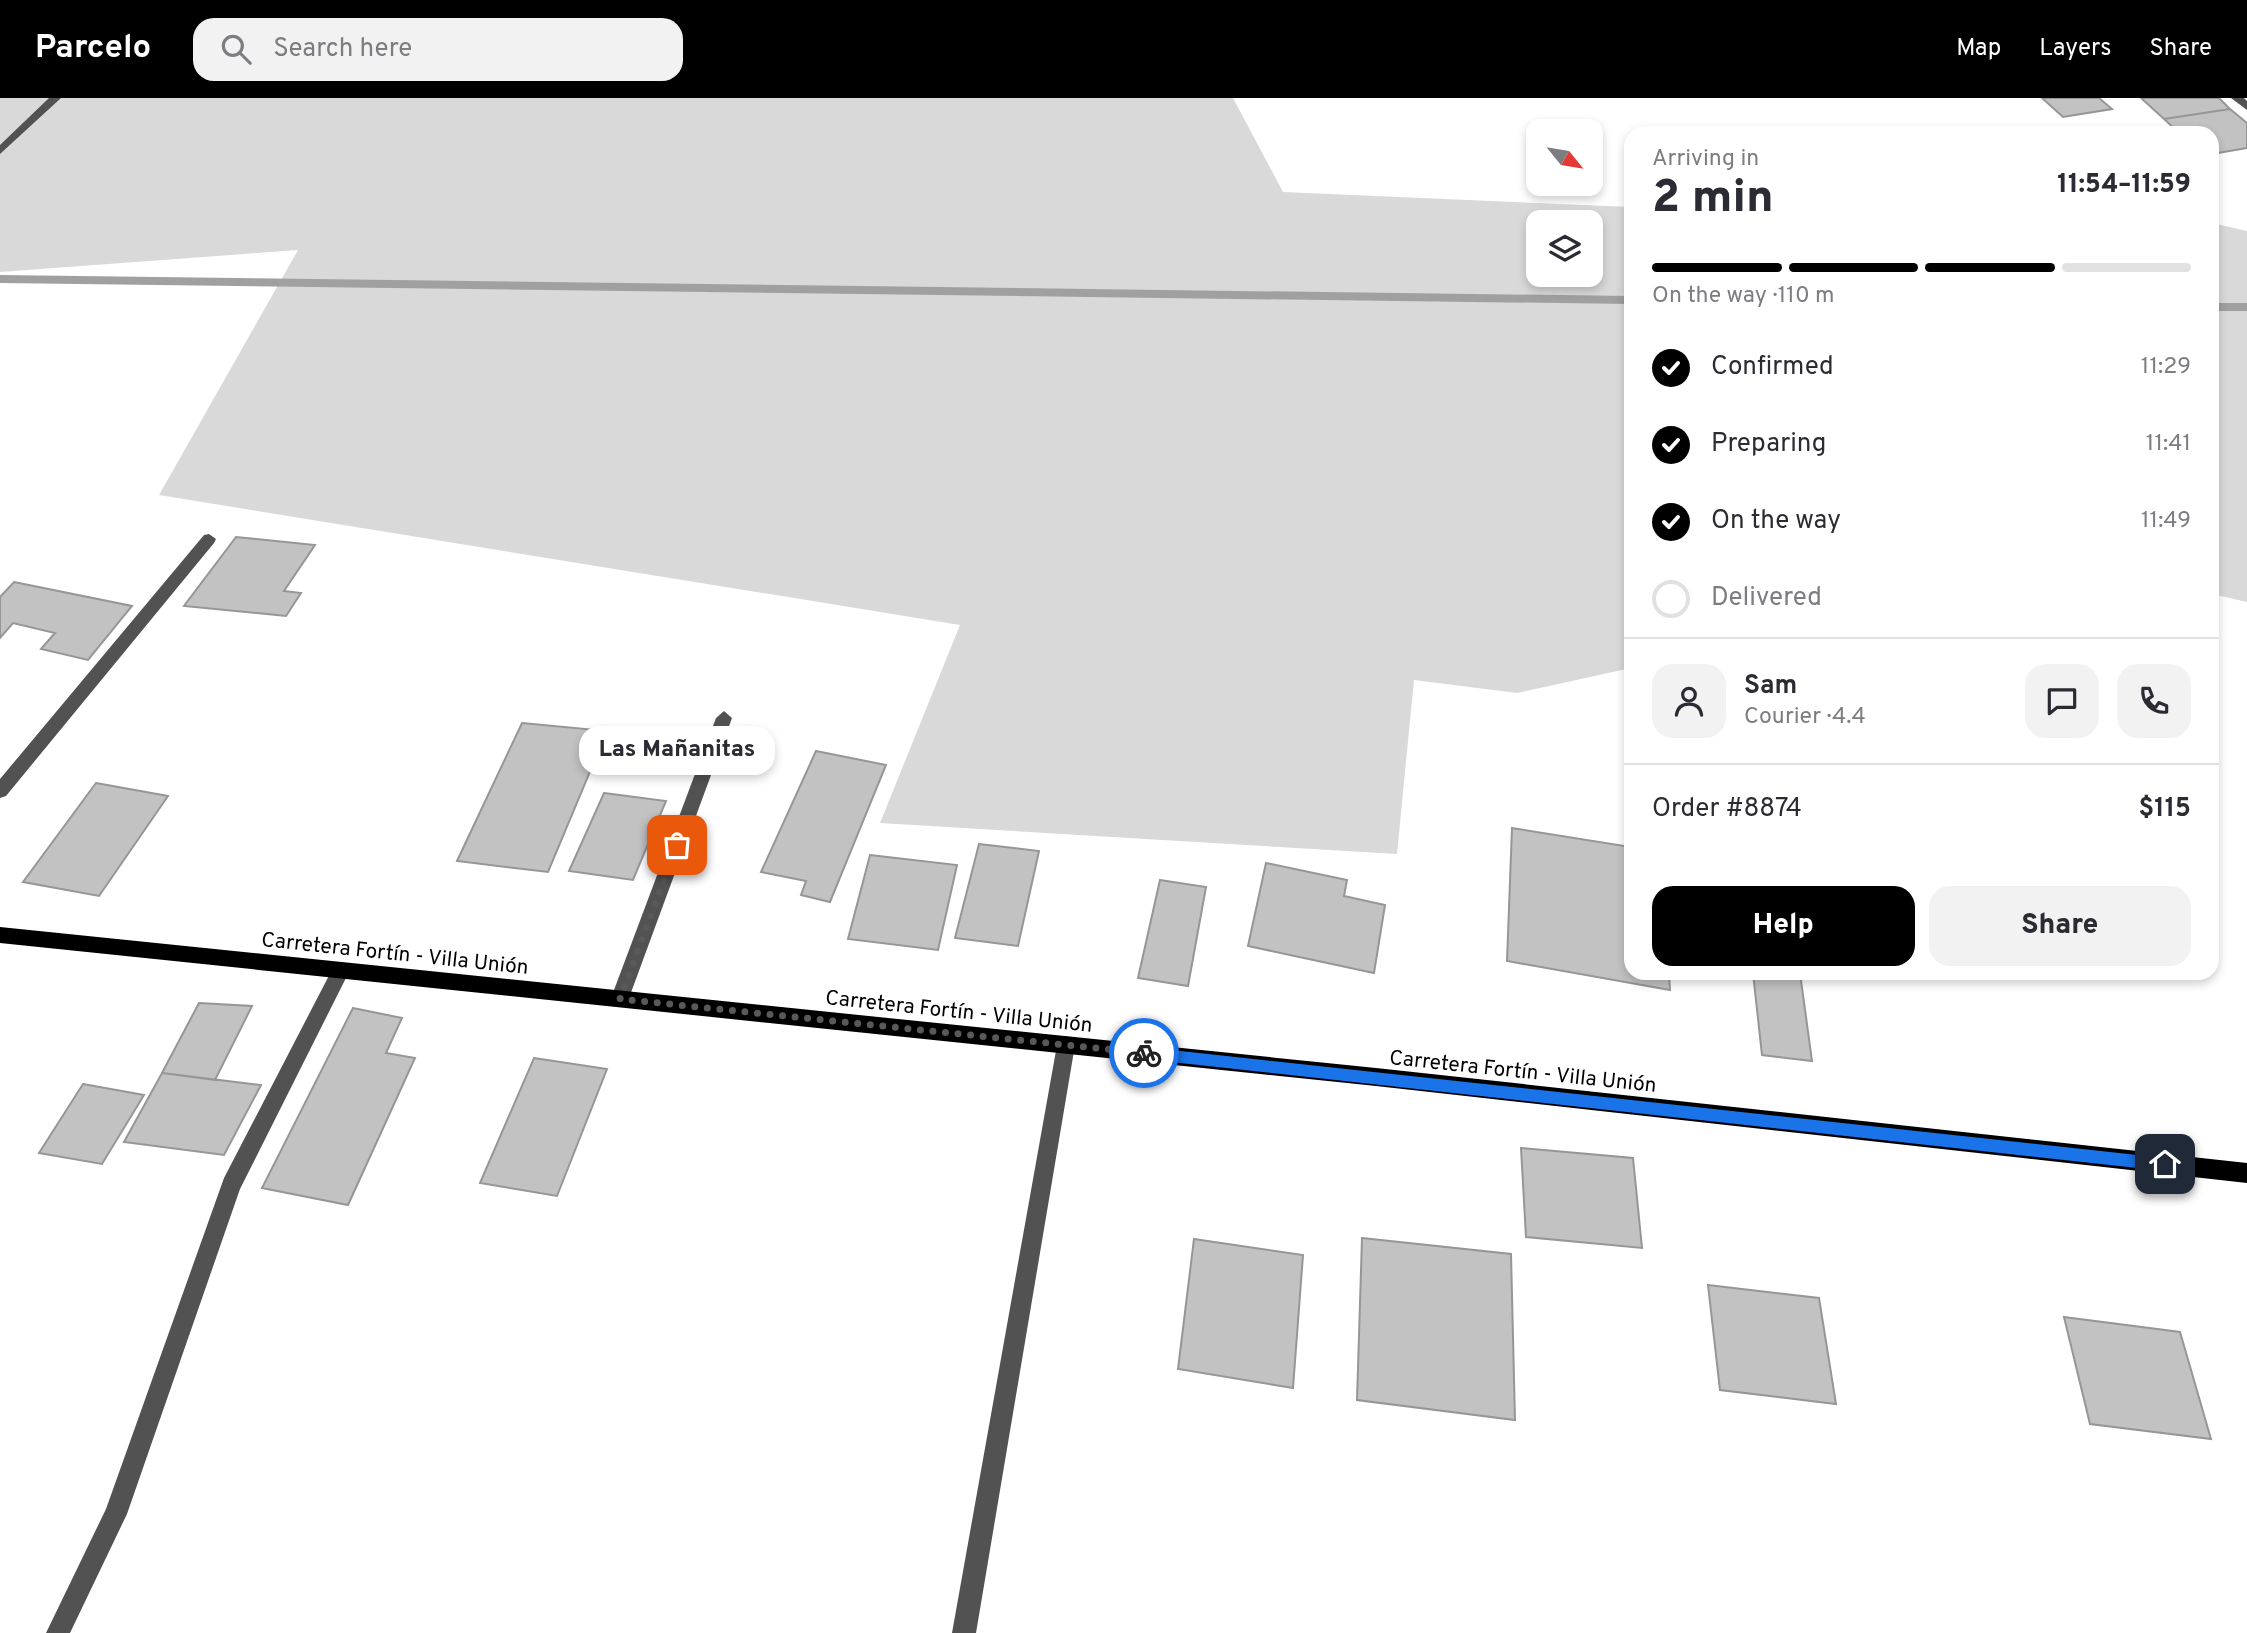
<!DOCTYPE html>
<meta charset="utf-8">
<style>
body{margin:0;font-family:Overpass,sans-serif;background:#f2f2f3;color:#2b2b33;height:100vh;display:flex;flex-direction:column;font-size:26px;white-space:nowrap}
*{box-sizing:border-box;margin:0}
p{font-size:23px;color:#7c7c81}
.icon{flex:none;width:38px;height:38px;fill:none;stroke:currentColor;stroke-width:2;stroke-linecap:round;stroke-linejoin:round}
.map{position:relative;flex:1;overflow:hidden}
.side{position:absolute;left:1624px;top:28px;width:595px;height:854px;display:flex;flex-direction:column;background:#fff;border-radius:21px;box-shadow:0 4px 10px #0003}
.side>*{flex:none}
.needle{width:46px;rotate:120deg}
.fabs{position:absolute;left:1526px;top:21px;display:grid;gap:14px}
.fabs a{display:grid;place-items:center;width:77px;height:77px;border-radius:14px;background:#fff;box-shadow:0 4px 10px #0003;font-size:35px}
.pin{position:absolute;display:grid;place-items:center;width:60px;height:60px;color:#fff;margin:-30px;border-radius:14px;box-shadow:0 4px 10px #0006}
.courier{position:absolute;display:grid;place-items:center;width:70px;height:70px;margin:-35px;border:5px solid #1a73e8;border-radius:50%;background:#fff;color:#222;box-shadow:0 2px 9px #0007}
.bubble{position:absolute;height:49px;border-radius:21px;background:#fff;box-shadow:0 4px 10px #0003;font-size:23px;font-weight:800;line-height:49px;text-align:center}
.head em{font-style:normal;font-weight:800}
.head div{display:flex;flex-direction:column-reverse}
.head{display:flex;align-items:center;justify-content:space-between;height:119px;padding:0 28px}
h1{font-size:46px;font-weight:800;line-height:52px}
.bar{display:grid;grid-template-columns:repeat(4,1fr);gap:10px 7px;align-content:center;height:84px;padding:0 28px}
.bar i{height:9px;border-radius:5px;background:#e1e1e2}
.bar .current{background:#000}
.bar p{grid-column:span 4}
.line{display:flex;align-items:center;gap:18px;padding:0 28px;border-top:2px solid #e1e1e2}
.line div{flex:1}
.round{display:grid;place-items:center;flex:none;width:74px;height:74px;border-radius:21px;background:#f2f2f3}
ol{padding:0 28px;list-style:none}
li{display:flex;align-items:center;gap:21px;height:77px}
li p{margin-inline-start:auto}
li .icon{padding:7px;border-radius:50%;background:#000;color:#fff;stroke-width:4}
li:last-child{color:#7c7c81}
li i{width:38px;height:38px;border:4px solid #e1e1e2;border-radius:50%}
.button{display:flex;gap:14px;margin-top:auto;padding:14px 28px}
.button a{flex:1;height:80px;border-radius:21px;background:#000;color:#fff;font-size:28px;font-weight:800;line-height:80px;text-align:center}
.button a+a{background:#f2f2f3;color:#2b2b33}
header{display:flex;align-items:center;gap:42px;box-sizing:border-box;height:98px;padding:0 35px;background:#000;color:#fff}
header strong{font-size:33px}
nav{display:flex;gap:38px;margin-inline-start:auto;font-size:24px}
.search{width:490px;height:63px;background:#f2f2f3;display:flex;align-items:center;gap:18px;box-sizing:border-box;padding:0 24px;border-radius:21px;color:#7c7c81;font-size:26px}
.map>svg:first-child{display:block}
.green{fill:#d9d9d9;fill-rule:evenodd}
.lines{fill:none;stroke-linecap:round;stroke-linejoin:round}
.stream{fill:#a0a0a0;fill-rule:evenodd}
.building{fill:#c2c2c2;stroke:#969696;stroke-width:2}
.minor{fill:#525252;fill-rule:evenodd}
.major{fill:#000;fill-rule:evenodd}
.route{fill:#1a73e8}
.done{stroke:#595959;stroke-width:7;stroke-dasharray:0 12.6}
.labels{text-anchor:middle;stroke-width:7;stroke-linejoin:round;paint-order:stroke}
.street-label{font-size:21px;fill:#000;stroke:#fff}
</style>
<header>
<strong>Parcelo</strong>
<div class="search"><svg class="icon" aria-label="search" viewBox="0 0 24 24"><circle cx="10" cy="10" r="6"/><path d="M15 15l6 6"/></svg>Search here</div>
<nav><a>Map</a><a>Layers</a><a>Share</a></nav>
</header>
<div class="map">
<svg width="2247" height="1535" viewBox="0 0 2247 1535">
<rect width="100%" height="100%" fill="#fff"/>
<path class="green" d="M0,0H1233L1283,94L1631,109V570L1517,595L1414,582L1397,756L880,725L960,527L159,397L298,152L0,174ZM1538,124H1591V177H1538Z
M2212,125L2247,133V504L2212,496Z"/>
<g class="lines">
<path class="stream" d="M0,177L1631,198V206L0,185Z
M2212,205H2247V213H2212Z"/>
</g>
<path class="building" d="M2042,0H2099L2112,11L2063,19Z
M2141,0H2219L2230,11L2164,21Z
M2230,11L2247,25V50L2212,56V35H2179L2164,21Z
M236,439L315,447L284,493L301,495L286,518L184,508Z
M14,484L132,508L88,562L41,551L55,535L13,525L0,540V499Z
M522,625L607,633L548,774L457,763Z
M816,653L886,667L830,804L801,797L806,783L761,774Z
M96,685L168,698L99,798L23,784Z
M604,695L666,703L633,782L569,773Z
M1512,730L1631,749V875H1669L1670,892L1507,863Z
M979,746L1039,753L1018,848L955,840Z
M870,757L957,767L938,852L848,841Z
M1266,765L1347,782L1344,798L1385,807L1374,875L1248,848Z
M1160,782L1206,789L1188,888L1138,880Z
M1753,875H1800L1812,963L1762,957Z
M199,905L252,908L215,982L162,975Z
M353,910L402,920L386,955L415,960L348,1107L262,1090Z
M534,960L607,971L557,1098L480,1085Z
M162,975L261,987L224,1057L124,1044Z
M83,986L144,997L102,1066L39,1055Z
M1521,1050L1633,1060L1642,1150L1526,1139Z
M1362,1140L1511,1156L1515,1322L1357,1302Z
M1194,1141L1303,1157L1293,1290L1178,1271Z
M1708,1187L1819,1200L1836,1306L1720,1292Z
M2064,1219L2180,1234L2211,1341L2090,1326Z"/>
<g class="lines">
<path class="minor" d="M49,0H61L0,56V47Z
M2231,0H2244L2247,3V12Z
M209,436L216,441L214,445L6,698L0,700V681L204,437Z
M724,613L732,620L629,900L627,906L620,909L613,906L611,900L716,620Z
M341,864L347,866L350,872L240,1091L127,1416L70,1535H46L106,1411L224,1080L335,866Z
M1066,938L1073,941L1075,947L976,1535H952L1057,947L1059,941Z"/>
<path class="major" d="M0,829L1376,970L2247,1065V1085L1376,988L0,845Z"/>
</g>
<path class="route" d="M1144,949L2165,1060L2172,1066L2165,1073L1144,961L1138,955Z"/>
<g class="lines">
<path class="done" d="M677,747L620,901L1144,955"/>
</g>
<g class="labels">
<g class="street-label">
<text transform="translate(395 855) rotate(6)" y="7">Carretera Fortín - Villa Unión</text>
<text transform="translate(959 913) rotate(6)" y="7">Carretera Fortín - Villa Unión</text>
<text transform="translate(1523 973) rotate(6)" y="7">Carretera Fortín - Villa Unión</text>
</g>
</g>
</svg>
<div class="fabs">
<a><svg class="needle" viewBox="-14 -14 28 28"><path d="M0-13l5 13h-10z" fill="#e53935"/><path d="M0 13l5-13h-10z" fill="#7c7c81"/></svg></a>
<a><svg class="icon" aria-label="layers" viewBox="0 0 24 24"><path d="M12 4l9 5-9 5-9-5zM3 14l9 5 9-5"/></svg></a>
</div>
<div class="pin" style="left:677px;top:747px;background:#ea580c"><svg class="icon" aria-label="bag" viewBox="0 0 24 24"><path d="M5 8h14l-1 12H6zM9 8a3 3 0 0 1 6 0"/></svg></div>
<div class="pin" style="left:2165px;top:1066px;background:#1f2937"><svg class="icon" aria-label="home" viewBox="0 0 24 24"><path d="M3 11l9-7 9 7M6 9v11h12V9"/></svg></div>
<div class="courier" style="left:1144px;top:955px"><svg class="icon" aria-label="bike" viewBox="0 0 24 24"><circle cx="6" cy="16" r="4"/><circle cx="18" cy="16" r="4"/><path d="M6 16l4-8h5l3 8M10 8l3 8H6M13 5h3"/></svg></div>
<div class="bubble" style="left:579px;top:628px;width:196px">Las Mañanitas</div>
<section class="side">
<div class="head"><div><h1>2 min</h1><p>Arriving in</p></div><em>11:54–11:59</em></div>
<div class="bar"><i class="current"></i><i class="current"></i><i class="current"></i><i></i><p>On the way · 110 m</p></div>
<ol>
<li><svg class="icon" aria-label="check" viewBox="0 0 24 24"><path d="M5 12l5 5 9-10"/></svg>Confirmed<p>11:29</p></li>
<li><svg class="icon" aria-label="check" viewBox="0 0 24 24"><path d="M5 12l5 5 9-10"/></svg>Preparing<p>11:41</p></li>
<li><svg class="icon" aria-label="check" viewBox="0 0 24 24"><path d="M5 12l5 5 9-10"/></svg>On the way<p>11:49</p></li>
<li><i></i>Delivered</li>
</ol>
<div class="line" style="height:126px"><a class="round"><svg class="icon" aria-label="person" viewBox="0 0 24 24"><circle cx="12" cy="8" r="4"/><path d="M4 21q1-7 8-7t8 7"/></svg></a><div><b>Sam</b><p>Courier · 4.4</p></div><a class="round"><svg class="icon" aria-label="chat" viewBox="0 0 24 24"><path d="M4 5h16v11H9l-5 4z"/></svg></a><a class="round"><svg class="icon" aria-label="phone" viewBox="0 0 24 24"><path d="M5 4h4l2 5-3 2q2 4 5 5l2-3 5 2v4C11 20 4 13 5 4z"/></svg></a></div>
<div class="line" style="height:91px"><div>Order #8874</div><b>$115</b></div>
<div class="button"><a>Help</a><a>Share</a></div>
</section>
</div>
